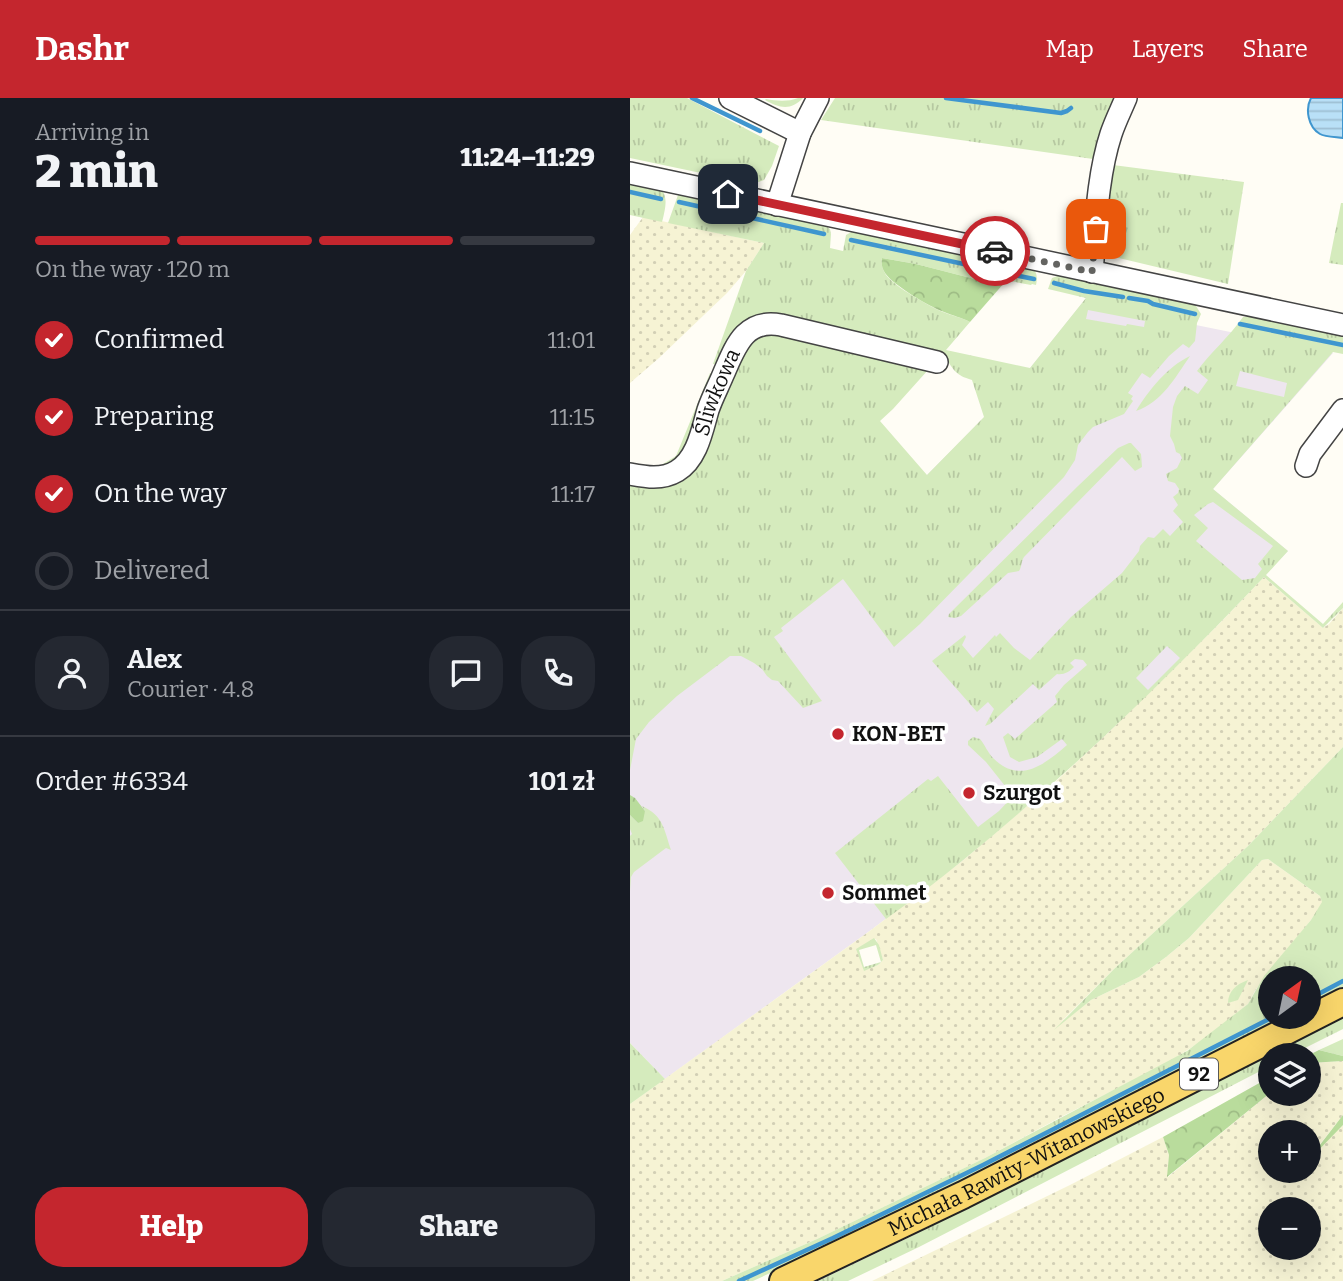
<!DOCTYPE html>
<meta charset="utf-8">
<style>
body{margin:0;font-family:Bitter,serif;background:#242831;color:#f1f3f6;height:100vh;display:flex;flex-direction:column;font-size:26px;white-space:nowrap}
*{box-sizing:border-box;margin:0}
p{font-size:23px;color:#9ea1a6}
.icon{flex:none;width:38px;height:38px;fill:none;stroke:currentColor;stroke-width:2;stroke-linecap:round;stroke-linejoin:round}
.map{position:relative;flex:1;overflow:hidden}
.sheet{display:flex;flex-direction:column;background:#171b24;width:630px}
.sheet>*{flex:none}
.needle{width:46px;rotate:33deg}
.fabs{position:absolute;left:628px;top:868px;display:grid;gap:14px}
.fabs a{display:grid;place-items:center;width:63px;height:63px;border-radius:50%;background:#171b24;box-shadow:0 7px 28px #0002;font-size:35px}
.pin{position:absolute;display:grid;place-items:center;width:60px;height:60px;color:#fff;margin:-30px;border-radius:14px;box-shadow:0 4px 10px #0006}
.courier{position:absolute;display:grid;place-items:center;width:70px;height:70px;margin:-35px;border:5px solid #c4262e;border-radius:50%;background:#fff;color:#222;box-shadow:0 2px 9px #0007}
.overview em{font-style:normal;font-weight:800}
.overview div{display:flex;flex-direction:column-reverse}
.overview{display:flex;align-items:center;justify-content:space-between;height:119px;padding:0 35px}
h1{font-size:46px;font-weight:800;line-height:52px}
.bar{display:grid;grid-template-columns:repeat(4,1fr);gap:10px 7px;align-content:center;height:84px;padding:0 35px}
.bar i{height:9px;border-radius:5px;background:#363941}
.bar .active{background:#c4262e}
.bar p{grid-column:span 4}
.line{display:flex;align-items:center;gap:18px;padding:0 35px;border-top:2px solid #363941}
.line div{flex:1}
.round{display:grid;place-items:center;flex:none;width:74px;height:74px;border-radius:28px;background:#242831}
ol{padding:0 35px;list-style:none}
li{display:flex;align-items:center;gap:21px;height:77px}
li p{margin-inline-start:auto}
li .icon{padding:7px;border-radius:50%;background:#c4262e;color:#fff;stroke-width:4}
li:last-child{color:#9ea1a6}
li i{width:38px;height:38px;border:4px solid #363941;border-radius:50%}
.primary-button{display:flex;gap:14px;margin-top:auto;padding:14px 35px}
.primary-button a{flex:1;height:80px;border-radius:28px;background:#c4262e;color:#fff;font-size:28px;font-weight:800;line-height:80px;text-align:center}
.primary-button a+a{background:#242831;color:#f1f3f6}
header{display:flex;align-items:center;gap:42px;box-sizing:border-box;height:98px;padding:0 35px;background:#c4262e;color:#fff}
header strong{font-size:33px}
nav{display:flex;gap:38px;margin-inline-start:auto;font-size:24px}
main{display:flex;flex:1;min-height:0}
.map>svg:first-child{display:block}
.industrial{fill:#eee6ef}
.farmland{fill:url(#farmland-dots);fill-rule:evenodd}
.grass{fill:url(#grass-tufts);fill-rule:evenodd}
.forest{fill:url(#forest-crowns)}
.water{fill:url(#water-rules);stroke:#3f96cf;stroke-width:2}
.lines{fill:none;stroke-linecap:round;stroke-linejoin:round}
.stream{stroke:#3f96cf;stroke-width:4.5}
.minor-casing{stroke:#444;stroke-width:24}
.major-casing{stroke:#222;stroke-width:30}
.minor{stroke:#fff;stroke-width:21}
.major{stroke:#f9d66b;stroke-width:26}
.done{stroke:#646461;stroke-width:7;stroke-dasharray:0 12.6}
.route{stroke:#c4262e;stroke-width:9}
.poi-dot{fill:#c4262e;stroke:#fff;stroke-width:2.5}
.labels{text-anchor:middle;stroke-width:7;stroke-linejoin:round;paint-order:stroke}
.shield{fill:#fff;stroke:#585858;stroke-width:2}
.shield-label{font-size:19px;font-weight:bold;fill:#111}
.street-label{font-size:21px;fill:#111;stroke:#fff}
.poi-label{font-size:21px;font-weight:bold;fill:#111;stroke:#fff;text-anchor:start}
</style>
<header>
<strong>Dashr</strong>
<nav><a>Map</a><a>Layers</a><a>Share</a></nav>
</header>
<main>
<section class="sheet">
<div class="overview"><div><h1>2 min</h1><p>Arriving in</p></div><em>11:24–11:29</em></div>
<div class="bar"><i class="active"></i><i class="active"></i><i class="active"></i><i></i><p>On the way · 120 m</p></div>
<ol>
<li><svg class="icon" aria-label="check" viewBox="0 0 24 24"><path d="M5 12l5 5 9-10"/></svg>Confirmed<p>11:01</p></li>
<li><svg class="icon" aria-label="check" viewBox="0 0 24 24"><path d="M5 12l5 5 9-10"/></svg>Preparing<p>11:15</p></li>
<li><svg class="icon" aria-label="check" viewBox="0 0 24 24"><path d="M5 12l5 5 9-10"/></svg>On the way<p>11:17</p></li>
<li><i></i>Delivered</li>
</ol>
<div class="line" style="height:126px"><a class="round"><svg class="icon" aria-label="person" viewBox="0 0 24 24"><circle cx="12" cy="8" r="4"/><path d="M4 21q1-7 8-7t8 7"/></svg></a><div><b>Alex</b><p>Courier · 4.8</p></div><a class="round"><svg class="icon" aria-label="chat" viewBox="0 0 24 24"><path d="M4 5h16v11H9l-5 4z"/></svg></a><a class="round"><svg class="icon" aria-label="phone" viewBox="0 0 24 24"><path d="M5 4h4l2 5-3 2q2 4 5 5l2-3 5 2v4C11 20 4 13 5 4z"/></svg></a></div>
<div class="line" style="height:91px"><div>Order #6334</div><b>101 zł</b></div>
<div class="primary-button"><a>Help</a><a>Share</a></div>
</section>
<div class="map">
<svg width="713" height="1183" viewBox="0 0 713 1183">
<defs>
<pattern id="farmland-dots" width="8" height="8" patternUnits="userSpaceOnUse" patternTransform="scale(1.75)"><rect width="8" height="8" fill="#f6f3d4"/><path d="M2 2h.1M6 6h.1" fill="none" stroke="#d2cfb5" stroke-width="1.8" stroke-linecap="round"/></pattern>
<pattern id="grass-tufts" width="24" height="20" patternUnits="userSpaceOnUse" patternTransform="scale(1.75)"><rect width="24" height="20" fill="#d5ebbd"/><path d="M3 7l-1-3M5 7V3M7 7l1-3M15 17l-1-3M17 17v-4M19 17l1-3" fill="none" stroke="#b6c8a1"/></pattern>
<pattern id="forest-crowns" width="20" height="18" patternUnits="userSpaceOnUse" patternTransform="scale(1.75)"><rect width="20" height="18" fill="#b9dc9c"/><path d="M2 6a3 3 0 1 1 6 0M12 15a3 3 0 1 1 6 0" fill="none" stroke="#9ebc85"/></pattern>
<pattern id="water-rules" width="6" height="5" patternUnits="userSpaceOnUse" patternTransform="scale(1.75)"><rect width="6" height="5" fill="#b9e0f7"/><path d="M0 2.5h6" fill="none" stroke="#9ebfd3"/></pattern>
</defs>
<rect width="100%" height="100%" fill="#fffdf5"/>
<path class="industrial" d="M453,204L703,255L583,391L658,453L480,633L331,764L241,832L35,981L0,945V626L293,381L388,285Z"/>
<path class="farmland" d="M13,119L134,145L116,173L97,195L29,260L0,285V137Z
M634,479L693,530L699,526L713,510V649L618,748L484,871L431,924L461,902L509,879L536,859L559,840L632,762L638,761L690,798L693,804L681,822L626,891L618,906L573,942L539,964L431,1019L355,1060L187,1141L92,1183H0V1006L241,832L331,764L423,686L480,633L590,525ZM246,841L253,862L248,867L234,872L227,851Z
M713,963V1017L680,1059L713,1027V1183H242L440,1087L533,1039L539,1057L538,1079L640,995L679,996V965ZM640,1034H679V1073H640ZM640,1111H679V1150H640Z"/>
<path class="grass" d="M0,0H57L149,48L142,68L134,82L123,86L0,60Z
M168,0H173C161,13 149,10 135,2L136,1C146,3 158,4 168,0Z
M205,0H488L479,17L463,61L191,22Z
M483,67L614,84L598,186L472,156Z
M0,84C31,90 42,87 32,124L0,117Z
M54,95L192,125L200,131L201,136L200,150L213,153L216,137L223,133L228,132L378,164L380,169L377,185L364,186L286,166L252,160C251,166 252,171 256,177C265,189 299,208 313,214C322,218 331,219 340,224L316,252L400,270L456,200L418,191L422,180L433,176L557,202L566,208L571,216L567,225L565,243L559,250L553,246L539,258L520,280L512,275L498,295L503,298L501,301L503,303L494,316L463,329L458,334L448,347L445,362L434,379L290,526L264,549L213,481L151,530L153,533L144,539L192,603L173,610L148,583L142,582L137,578L132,571L124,565L111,558H100L47,598L19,624L6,641L0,672V380C14,382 29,386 43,381C69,369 73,336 82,312C86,302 93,293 97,283C107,254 111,230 147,230L294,264L298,272L263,311L250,323L297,377L354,319L342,282C325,277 324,272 315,259L150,222C127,221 116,222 104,244C102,247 101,251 99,254C96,259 91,260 88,266H83L116,173L134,145L38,125L48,97ZM458,212L515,223L514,229L497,226L496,228L456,221Z
M711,105H713V167L699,165Z
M386,166C400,170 410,169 406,187L402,186L401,187L380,183L383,169Z
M626,218L713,235V256L703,254L583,391L658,453L636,477L693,526L713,504V510L693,530L634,479C539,579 439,676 332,763C308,783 282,802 256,821L205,755L298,681L301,683L308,678L348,729L369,713L383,698L356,664L338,647V643L343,639L350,641C355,647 358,655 363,660C390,687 415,666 437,647L432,641L407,659L389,664L380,659L373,639L378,635L385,641L427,604L425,598L434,587L457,567L453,562L445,561L440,565L444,569C439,574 434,577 427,576L409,592L403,586L360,626L355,628L364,611L358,604L347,614L302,563L335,537L336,539L332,547L343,560L365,537L366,539L370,535L384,550L400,562L441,519L492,475L509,453L510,448L518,439L524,440L533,431L540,438L553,424L543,413L548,407L543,399L548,395L549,391L545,385L538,383L536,376L547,370L552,360L550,356L546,354L544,346L540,338L543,309L547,298L555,288L568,296L578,282L567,273C581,254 599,239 613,219ZM610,273L657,285L654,299L606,288ZM583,404L643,448L628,466L632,471L625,480L612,482L566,443L578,430L564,417L578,406ZM537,548L550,560L518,592L506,580Z
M560,258C545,280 532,304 506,313C519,292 537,269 560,258Z
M80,275L84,277L49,368L0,373V365L28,369L46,358Z
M499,345H501L511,356L512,369L505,373L492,359L394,459C391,464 392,468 389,473L378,475L331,518L325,520L318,519L319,516L448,388L488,350Z
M713,649V890L679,907V880H640V919H654L367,1065L220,1138L123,1183H92L187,1141L355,1060L557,953L618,906L634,878L681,822L692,804L690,798L638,761L632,762L559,840L536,859L509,879L461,902L424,932L484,871L618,748Z
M12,708C34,718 34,732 41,752L36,750L4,774L1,779L0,793V738L2,736L0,731V717L8,725L15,713Z
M244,840L249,847L253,862L248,867L234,873L226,851ZM246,847L251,864L234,869L229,852Z
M618,882L608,902L598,905C598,893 607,886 618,882Z
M713,919V931L661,957H640V968L289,1149L218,1183H188L284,1137Z
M713,941V958L689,952Z
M0,945L35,981L0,1006Z"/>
<path class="forest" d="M252,160L286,166L364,186L375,184L340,224C331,219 323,218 314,214C300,209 263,187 255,175C252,170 251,166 252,160Z
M0,697L5,700L15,713L13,723L8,725L0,717Z
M689,952L713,958V963L679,965V957Z
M640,979V995L537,1079L539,1057L533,1039Z
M713,1017V1027L679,1062V1061Z"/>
<path class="water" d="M681,0H713V40C707,39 695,39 690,36C678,29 675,11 681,0Z"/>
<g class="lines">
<path class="stream" d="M62,0L130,33
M316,0L431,15L437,13L441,10
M0,94L31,101
M49,104L85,112
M95,114L194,136
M221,142L376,175
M384,177L404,181
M424,185L454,193L493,199
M499,200L518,203L523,206L565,216
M610,226L713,247
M679,901L713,883
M109,1183L203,1140L353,1067L643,919"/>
<g class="minor-casing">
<g id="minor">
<path d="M100,0L170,35"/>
<path d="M0,75L713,227"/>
<path d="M147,107L170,35L188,0"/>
<path d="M462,174C466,128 467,79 481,36C485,24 491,12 496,0"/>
<path d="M676,368L680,356L713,312"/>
<path id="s1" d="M0,376C16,379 32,382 47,373C67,361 72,333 78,312C82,300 88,289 93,277C105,250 114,220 151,227L307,264"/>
</g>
</g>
<g class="major-casing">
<g id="major">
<path id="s2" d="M153,1183L333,1097L713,904"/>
</g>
</g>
<use href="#minor" class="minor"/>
<use href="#major" class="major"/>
</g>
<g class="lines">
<path class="done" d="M365,153L462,174L466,131"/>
<path class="route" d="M98,96L365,153"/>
</g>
<g class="poi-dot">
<circle cx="208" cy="636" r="7"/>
<circle cx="339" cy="695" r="7"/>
<circle cx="198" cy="795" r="7"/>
</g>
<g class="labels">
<rect class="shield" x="550" y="960.5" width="38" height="31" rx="5"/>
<g class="shield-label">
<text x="569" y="983">92</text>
</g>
<g class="street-label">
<text dy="7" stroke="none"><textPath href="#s1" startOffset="138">Śliwkowa</textPath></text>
<text dy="7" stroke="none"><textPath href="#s2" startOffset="271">Michała Rawity-Witanowskiego</textPath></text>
</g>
<g class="poi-label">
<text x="222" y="643">KON-BET</text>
<text x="353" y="702">Szurgot</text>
<text x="212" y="802">Sommet</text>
</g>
</g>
</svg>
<div class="fabs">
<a><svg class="needle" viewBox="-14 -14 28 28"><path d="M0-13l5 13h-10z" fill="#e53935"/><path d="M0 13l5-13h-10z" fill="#9ea1a6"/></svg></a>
<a><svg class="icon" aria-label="layers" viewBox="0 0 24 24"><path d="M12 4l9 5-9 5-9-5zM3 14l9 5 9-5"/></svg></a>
<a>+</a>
<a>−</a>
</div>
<div class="pin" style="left:466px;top:131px;background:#ea580c"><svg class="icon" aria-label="bag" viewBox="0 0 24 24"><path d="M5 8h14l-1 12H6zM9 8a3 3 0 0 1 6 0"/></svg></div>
<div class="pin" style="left:98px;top:96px;background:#1f2937"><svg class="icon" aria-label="home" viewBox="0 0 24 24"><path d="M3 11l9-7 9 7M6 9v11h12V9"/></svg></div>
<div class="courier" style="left:365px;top:153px"><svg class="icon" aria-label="car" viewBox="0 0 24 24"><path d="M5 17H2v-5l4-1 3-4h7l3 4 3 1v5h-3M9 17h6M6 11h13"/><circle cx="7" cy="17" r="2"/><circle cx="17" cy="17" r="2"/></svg></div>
</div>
</main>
